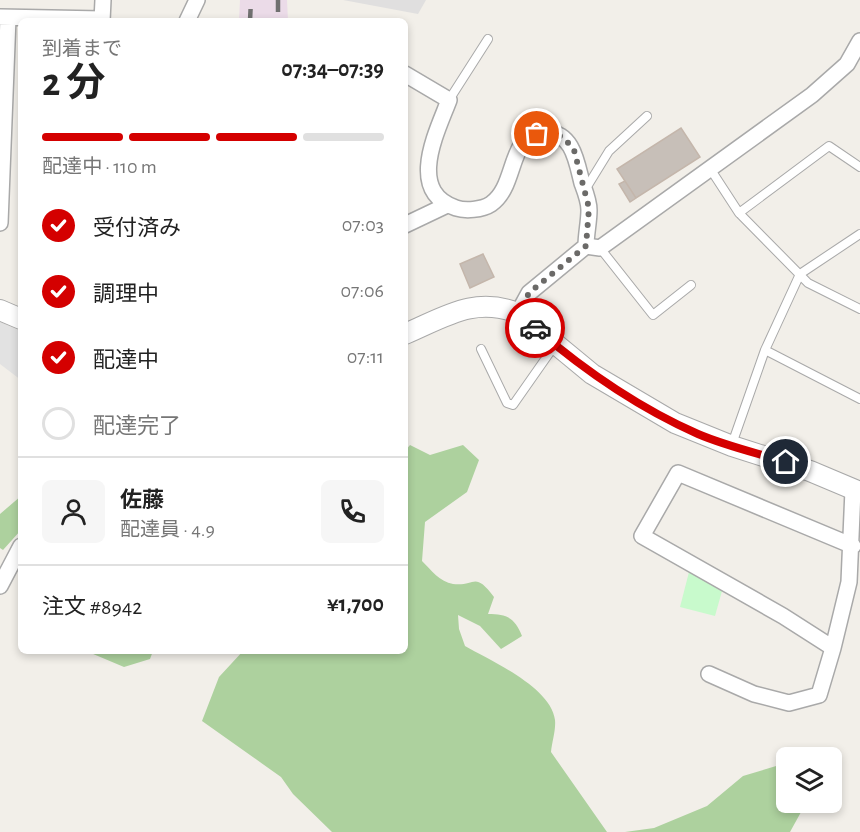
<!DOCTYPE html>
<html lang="ja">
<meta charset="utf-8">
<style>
body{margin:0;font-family:"Alegreya Sans","Noto Sans JP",sans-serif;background:#f6f6f6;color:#222;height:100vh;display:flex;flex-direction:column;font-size:22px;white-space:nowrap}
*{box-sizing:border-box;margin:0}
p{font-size:20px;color:#767676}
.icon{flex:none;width:33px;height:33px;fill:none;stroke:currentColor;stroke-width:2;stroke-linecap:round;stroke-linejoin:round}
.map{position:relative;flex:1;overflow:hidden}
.drawer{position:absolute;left:18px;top:18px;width:390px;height:636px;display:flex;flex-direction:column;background:#fff;border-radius:9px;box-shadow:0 3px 9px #0003}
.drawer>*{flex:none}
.tools{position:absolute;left:776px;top:747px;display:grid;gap:12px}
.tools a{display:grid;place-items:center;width:66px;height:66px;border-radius:9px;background:#fff;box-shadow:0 3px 9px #0003;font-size:30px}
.pin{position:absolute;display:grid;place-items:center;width:51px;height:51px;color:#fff;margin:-26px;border:3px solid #fff;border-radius:50%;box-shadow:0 2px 6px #0007}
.courier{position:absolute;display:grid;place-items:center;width:60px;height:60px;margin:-30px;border:4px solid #d40000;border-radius:50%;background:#fff;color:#222;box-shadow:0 2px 8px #0007}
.summary em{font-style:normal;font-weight:700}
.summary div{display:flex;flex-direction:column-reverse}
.summary{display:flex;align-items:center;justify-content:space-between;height:102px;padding:0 24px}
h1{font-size:39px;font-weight:700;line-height:45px}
.bar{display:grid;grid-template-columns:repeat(4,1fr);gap:9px 6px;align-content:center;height:72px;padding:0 24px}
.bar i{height:8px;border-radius:4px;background:#e0e0e0}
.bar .current{background:#d40000}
.bar p{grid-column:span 4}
.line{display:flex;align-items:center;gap:15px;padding:0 24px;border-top:2px solid #e0e0e0}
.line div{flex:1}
.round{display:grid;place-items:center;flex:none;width:63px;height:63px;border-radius:9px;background:#f6f6f6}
ol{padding:0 24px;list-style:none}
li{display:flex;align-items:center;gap:18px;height:66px}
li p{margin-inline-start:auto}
li .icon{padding:6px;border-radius:50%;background:#d40000;color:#fff;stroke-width:4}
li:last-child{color:#767676}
li i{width:33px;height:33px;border:3px solid #e0e0e0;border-radius:50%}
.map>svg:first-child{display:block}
.residential{fill:#e0dfdf}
.industrial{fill:#ebdbe8}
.forest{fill:#add19e}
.park{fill:#c8facc}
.parking{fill:#e2e2e2}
.building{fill:#c7bfb8;stroke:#c4b6ab;stroke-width:1.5}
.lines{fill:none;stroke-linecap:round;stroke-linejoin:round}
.service-casing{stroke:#a9a9a9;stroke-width:10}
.minor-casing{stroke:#a9a9a9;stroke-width:18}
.tertiary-casing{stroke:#a9a9a9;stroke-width:22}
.service{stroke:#fff;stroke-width:8}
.minor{stroke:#fff;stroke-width:15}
.tertiary{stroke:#fff;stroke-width:20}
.rail{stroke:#707070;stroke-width:4.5;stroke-dasharray:12 12;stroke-linecap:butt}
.done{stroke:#6b6a68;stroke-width:6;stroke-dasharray:0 10.8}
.route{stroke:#d40000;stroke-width:8}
</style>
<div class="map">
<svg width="860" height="832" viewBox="0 0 860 832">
<rect width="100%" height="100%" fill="#f2efe9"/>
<path class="residential" d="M343,0H426L418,14Z"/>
<path class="industrial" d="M240,0H287L288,21H239Z"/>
<path class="forest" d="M410,445L430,455L463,445L479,460L467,492L425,522L422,561C431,570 440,582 453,584C475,587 474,570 494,597L488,614C507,614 515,618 522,636L501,649L480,626L458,615L459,629L465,646C491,661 551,687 555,720C556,730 552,742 551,752L607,832H332L293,794L281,777L202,721L219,677L243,651L261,653L263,651H405V451Z
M21,496V530L3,550L0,548V514Z
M86,651H153L150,659L124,667Z
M786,763V802L806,803L790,832H625L654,828L707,806L743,776Z"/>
<path class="park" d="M689,572L722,591L715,616L680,607Z"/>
<path class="parking" d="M0,322L21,331V380L0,364Z"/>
<path class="building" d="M681,128L700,157L636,198L617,169Z
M625,181L636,198L630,202L619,184Z
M483,254L494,277L470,288L460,264Z"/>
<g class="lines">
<g class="service-casing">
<path id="service" d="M449,100L488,39
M711,170L739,213L808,283L860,309
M585,190L609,151L647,116
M739,213L829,146L860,167
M600,248L653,315L691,285
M481,349L507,403L513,405L555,345
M765,350L800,274L860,234
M732,444L765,350L860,399"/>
</g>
<g class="minor-casing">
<path id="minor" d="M0,17L102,19
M102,21L103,0
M187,21L197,0
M405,74L449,100C437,132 406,191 456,208C465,211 482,210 491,204C510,191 510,162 522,144C528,137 538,133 546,133C573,131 577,164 582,183C585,191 589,201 589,210C589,222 586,234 586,246L529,293L518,313
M0,223L8,18
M405,225L447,205
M586,246L600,248L812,95L847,64L860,41
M853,546L678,473L642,536L783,616L833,648L849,582L853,490
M0,586L21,546
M709,674L754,694L789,703L819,695L833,648"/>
</g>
<g class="tertiary-casing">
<path id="tertiary" d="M0,310L21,319
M405,334C445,317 474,296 518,313L592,374L675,423L732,446L810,471L860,492"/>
</g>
<use href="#service" class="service"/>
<use href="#minor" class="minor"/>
<use href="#tertiary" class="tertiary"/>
<path class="rail" d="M278,0V21
M250,21L251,0"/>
</g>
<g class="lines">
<path class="done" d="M535,328L518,313L529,293L586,246L589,208L574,150L564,138L552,132L537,134"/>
<path class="route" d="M535,328C584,370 639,408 698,434C726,446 757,453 786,462"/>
</g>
</svg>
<div class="tools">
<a><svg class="icon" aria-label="layers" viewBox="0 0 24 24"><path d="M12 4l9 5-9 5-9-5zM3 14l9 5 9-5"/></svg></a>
</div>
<div class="pin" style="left:537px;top:134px;background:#ea580c"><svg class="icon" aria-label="bag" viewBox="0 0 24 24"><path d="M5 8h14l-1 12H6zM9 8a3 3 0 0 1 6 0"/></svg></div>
<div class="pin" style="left:786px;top:462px;background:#1f2937"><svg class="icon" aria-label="home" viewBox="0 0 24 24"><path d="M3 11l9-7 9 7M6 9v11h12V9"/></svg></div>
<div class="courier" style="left:535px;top:328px"><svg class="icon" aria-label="car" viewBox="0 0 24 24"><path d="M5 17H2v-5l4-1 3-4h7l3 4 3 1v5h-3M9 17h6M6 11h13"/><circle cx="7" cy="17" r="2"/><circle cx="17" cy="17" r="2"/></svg></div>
<section class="drawer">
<div class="summary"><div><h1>2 分</h1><p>到着まで</p></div><em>07:34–07:39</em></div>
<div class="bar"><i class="current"></i><i class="current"></i><i class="current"></i><i></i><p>配達中 · 110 m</p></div>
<ol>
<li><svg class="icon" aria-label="check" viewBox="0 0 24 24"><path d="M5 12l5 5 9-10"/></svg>受付済み<p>07:03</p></li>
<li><svg class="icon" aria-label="check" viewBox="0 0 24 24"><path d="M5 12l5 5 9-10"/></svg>調理中<p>07:06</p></li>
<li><svg class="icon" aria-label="check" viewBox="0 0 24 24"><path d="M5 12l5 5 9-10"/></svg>配達中<p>07:11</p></li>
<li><i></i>配達完了</li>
</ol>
<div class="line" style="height:108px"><a class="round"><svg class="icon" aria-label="person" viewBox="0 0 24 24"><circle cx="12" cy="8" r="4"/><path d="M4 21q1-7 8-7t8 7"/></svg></a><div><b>佐藤</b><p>配達員 · 4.9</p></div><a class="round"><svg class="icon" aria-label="phone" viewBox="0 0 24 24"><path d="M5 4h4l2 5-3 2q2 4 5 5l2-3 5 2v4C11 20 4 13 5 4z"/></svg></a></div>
<div class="line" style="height:78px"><div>注文 #8942</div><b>¥1,700</b></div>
</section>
</div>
